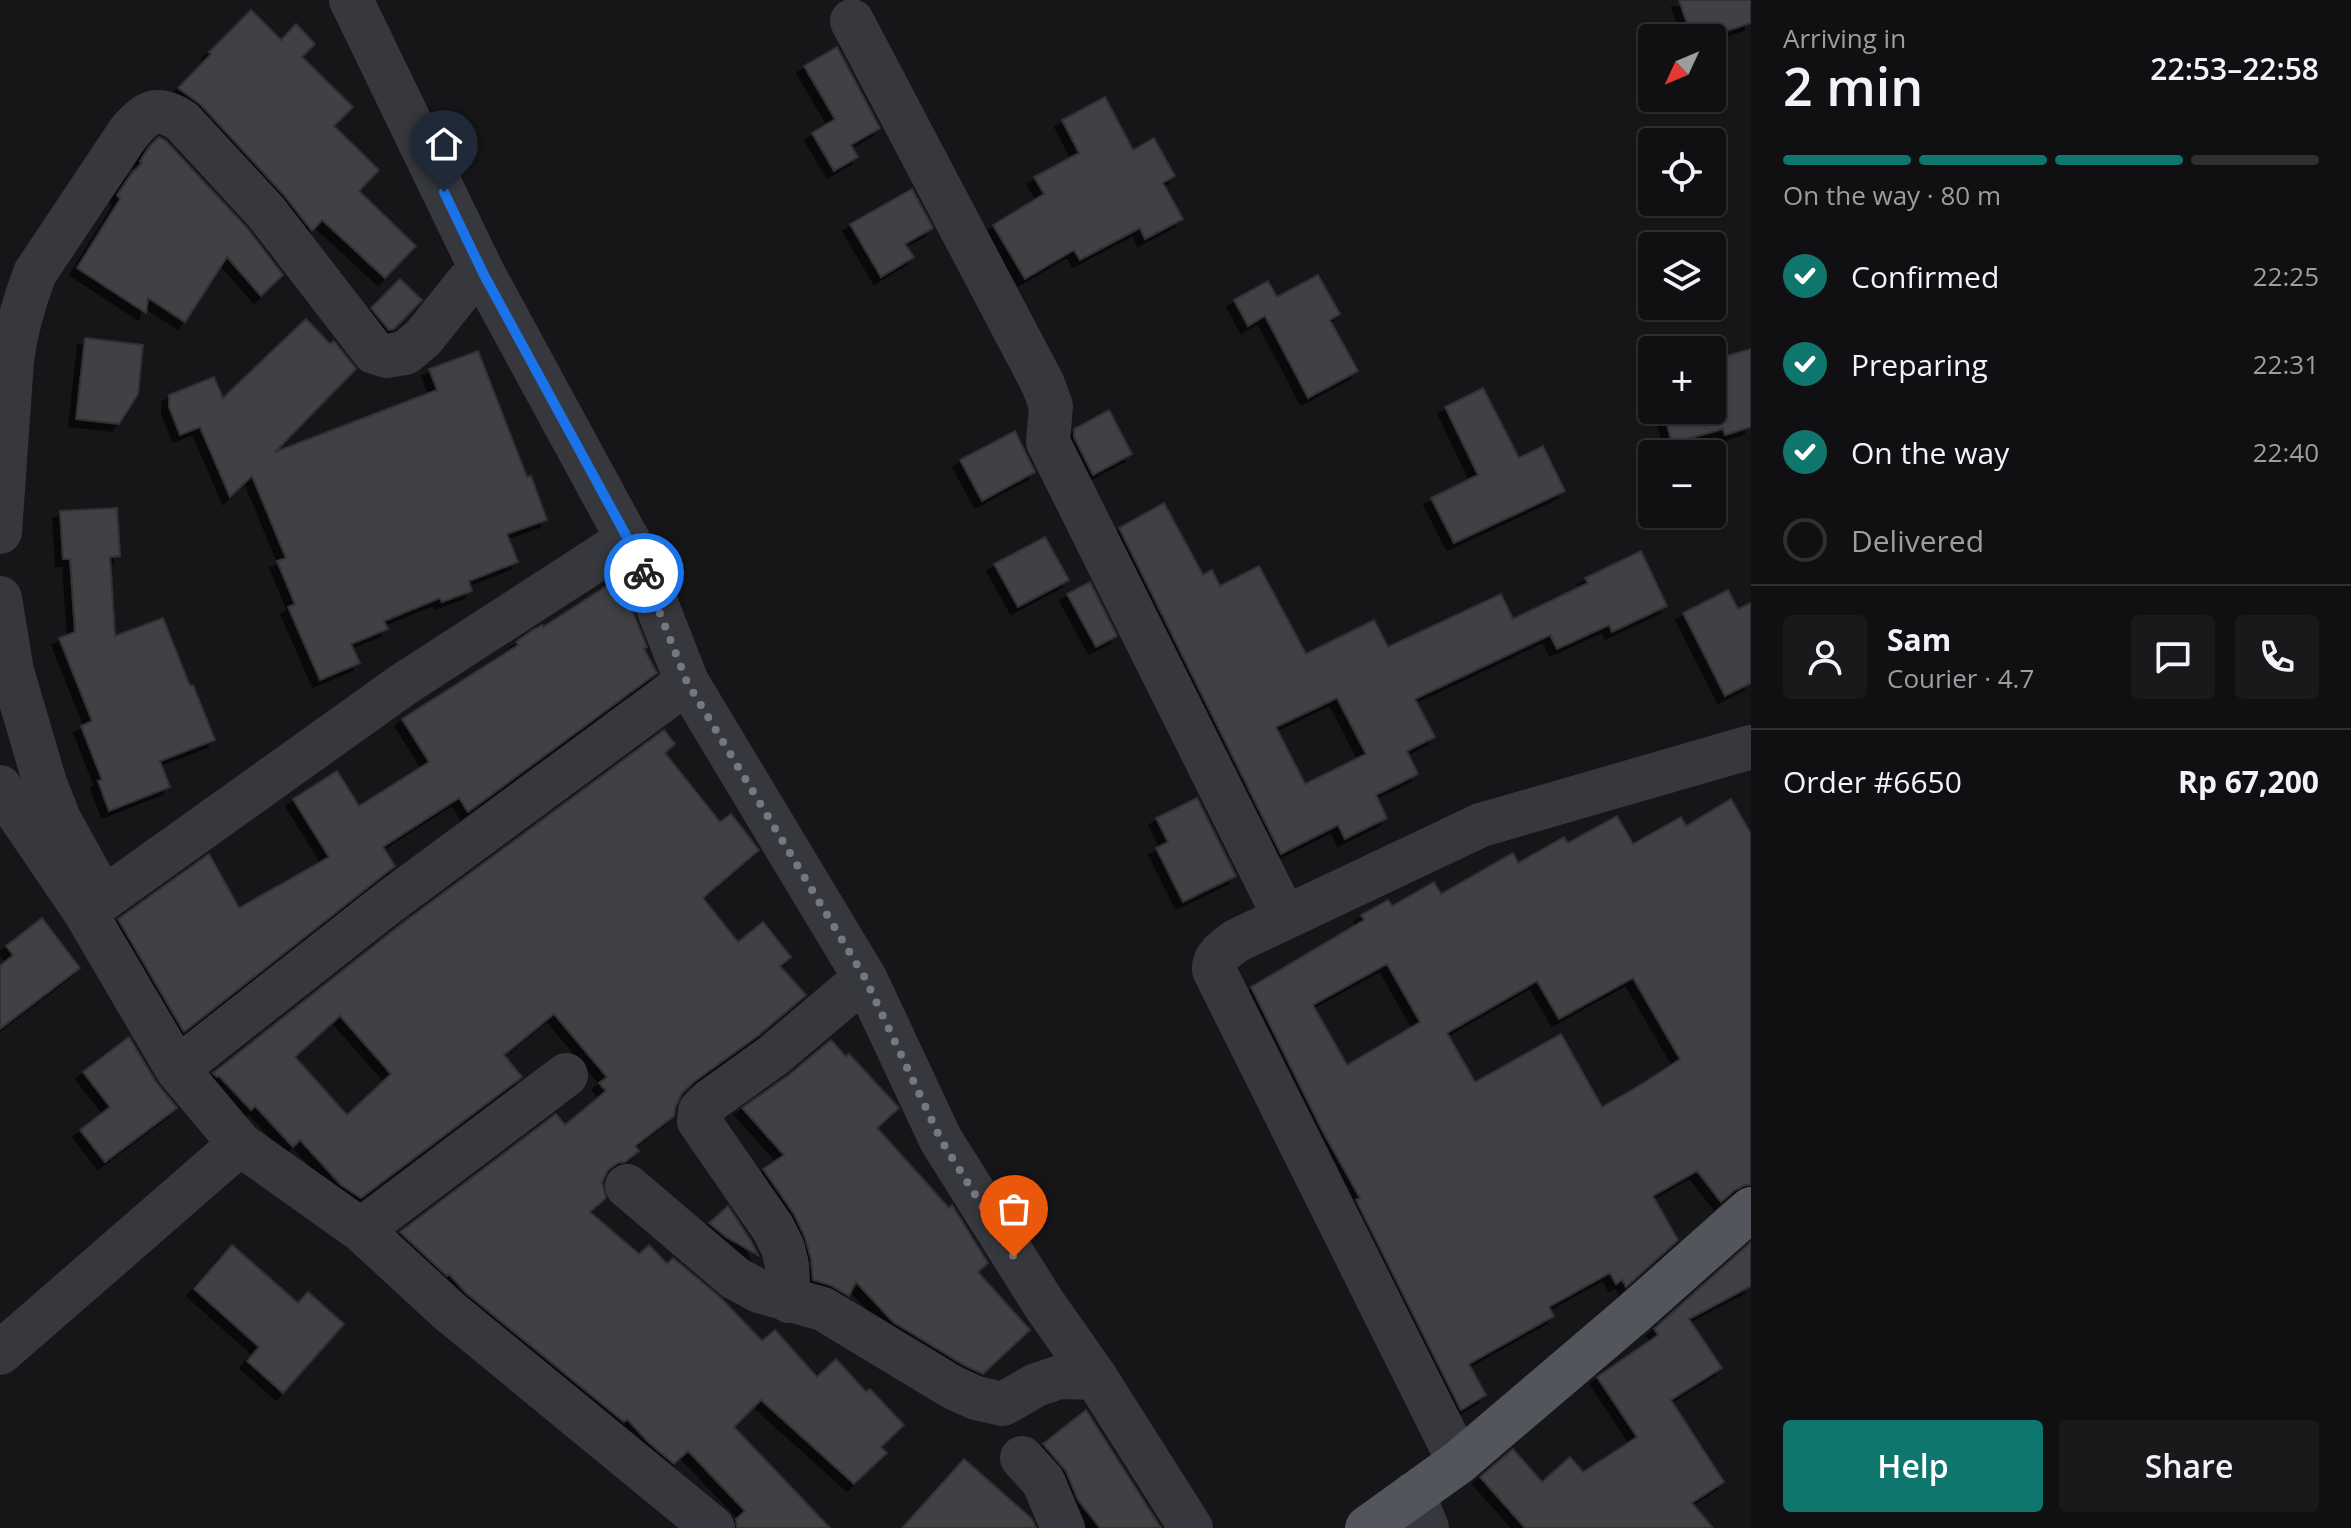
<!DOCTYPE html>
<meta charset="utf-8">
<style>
body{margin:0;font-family:"Open Sans",sans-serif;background:#19191b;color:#f1f3f6;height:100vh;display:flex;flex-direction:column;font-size:30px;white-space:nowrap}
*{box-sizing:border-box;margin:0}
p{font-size:26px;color:#9c9d9f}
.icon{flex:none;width:44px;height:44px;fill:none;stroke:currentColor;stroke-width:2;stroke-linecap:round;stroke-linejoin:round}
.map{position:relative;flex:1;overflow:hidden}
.details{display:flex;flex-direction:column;background:#101012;width:600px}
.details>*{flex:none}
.needle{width:52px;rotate:226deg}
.fabs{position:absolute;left:1638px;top:24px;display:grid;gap:16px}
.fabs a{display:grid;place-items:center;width:88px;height:88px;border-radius:8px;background:#101012;box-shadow:0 2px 6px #0004,0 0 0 2px #303032;font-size:40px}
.pin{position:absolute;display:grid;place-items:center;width:68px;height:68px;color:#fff;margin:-82px -34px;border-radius:50% 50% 50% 0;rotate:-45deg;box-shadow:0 0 8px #0007}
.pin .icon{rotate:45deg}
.courier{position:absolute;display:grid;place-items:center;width:80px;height:80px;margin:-40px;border:6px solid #1a73e8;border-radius:50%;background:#fff;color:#222;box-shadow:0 2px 10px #0007}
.headline em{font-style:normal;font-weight:600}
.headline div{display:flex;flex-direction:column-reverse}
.headline{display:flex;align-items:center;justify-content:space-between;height:136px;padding:0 32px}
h1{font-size:52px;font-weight:600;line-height:60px}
.bar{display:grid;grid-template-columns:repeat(4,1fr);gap:12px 8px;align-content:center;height:96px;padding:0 32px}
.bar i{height:10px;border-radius:6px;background:#303032}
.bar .selected{background:#0f766e}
.bar p{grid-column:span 4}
.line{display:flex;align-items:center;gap:20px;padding:0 32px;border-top:2px solid #303032}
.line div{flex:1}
.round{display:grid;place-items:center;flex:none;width:84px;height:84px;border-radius:8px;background:#19191b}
ol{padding:0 32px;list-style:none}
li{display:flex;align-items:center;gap:24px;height:88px}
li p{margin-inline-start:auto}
li .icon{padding:8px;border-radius:50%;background:#0f766e;color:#fff;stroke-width:4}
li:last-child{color:#9c9d9f}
li i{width:44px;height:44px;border:4px solid #303032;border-radius:50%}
.primary-button{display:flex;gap:16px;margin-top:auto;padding:16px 32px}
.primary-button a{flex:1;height:92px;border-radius:8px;background:#0f766e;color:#fff;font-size:32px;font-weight:600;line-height:92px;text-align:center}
.primary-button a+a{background:#19191b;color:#f1f3f6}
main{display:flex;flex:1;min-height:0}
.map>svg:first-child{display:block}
.building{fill:#404145;stroke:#303034;stroke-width:2;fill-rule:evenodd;filter:url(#shadow)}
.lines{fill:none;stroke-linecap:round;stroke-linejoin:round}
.minor{stroke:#37383d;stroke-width:44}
.major{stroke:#53555c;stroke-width:44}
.done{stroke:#757880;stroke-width:8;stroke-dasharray:0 14.4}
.route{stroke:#1a73e8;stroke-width:10}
</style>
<main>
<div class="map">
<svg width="1751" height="1528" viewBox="0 0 1751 1528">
<defs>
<filter id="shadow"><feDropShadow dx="-7" dy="7" stdDeviation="0" flood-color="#0009"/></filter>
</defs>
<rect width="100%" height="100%" fill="#161618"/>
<path class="building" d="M1679,0H1751V23L1705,38H1692Z
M251,10L281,40L296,24L315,44L302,57L353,107L334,126L379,170L359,191L416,246L385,278L322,220L312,231L284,195L200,104L178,88L211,54L209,52Z
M837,47L880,128L851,145L858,157L834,171L812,133L835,119L804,66Z
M1105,97L1133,150L1154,138L1175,176L1163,183L1183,219L1145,239L1140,228L1080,260L1074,250L1025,279L993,225L1044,194L1034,177L1079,153L1062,120Z
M159,137L166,141L247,228L283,275L261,296L227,257L185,322L148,298L146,313L77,268L120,199L117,195L132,173L142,163L140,161L149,147Z
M912,189L933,228L905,244L914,257L881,277L850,224Z
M1318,275L1340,314L1330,320L1358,371L1308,398L1265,316L1248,326L1234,300L1268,281L1277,297Z
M400,279L422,300L394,329L389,330L371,308Z
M306,319L330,344L334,341L356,369L275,452L437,390L429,369L478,351L527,477L531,476L547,520L507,534L518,562L469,581L472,591L442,602L440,598L384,621L388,629L351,644L360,663L320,680L288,607L295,604L277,561L286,558L252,476L230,497L200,427L180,435L169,407V395L214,377L223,398Z
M85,338L143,345L138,394L119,424L76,419Z
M1751,349V427L1725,435L1723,429L1672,443L1663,410H1712V360Z
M1483,388L1519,458L1543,446L1565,491L1454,543L1431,498L1478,475L1445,407Z
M1109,410L1132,454L1093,475L1074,437V429Z
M1015,431L1035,472L982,501L960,460Z
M1164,503L1203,575L1212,570L1220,586L1259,566L1306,654L1374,620L1388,647L1501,594L1513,619L1588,583L1585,578L1641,551L1667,606L1612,632L1609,625L1557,649L1550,635L1415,699L1435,737L1407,751L1418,774L1376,795L1387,818L1345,839L1338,825L1281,854L1119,528ZM1337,698L1366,754L1305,784L1276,727Z
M117,508L120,556L110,557L115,636L163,618L190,686L193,685L215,740L160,761L170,787L109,811L98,781L102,780L81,726L92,721L59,638L75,632L70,559H63L60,511Z
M1045,537L1069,580L1018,607L994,564Z
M619,578L647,647L644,649L657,673L468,812L459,798L383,847L395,866L184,1032L118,919L209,854L239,908L329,857L293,799L337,771L359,806L429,762L402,719L518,645L516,642L531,631L542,625L543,627Z
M1090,582L1117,636L1096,647L1067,594Z
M1728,590L1738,609L1751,603V683L1725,696L1683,613Z
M664,730L675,744L665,753L720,822L731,814L759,850L703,898L738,942L763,922L791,957L780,966L806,995L759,1035L695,1081L682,1093L675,1108L674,1116L635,1146L639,1151L625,1162L618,1163L608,1170L602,1182L606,1198L590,1212L639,1254L649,1245L667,1264L673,1258L721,1298L762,1341L775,1330L817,1377L836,1359L866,1392L870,1389L904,1425L881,1447L887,1453L854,1484L761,1400L734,1427L830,1528H737L736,1519L745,1511L688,1451L674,1464L648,1442L627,1419L624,1422L465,1292L449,1274L447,1276L400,1232L556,1114L565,1125L606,1091L599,1083L607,1077L554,1014L504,1055L522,1077L361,1198L341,1185L300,1140L293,1147L255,1106L251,1110L219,1076L217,1077L213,1073L404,922ZM340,1016L391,1074L347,1115L295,1057Z
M1197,798L1236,876L1183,902L1156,848L1168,842L1156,818Z
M1731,799L1751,834V1185H1745L1735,1190L1721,1202L1697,1171L1653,1196L1678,1240L1626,1287L1622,1280L1616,1284L1610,1273L1549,1307L1554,1316L1469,1364L1486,1395L1461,1410L1356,1200L1360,1198L1323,1132L1251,987L1364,920L1361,915L1388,900L1392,906L1434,882L1441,894L1513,853L1518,863L1564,837L1568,843L1617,816L1633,844L1681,817L1686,826ZM1387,964L1420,1022L1347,1065L1313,1005ZM1633,978L1680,1059L1642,1084L1602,1107L1561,1034L1475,1082L1447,1033L1537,981L1559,1019Z
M42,918L80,968L0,1029V966L13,955L6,946Z
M129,1037L156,1082L177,1108L105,1162L80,1130L110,1107L83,1072Z
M831,1040L846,1057L849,1054L899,1108L877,1128L949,1208L952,1205L988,1263L978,1272L1030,1330L983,1374L964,1365L893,1322L856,1282L849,1296L830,1285L813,1280L811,1259L805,1237L794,1214L763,1169L784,1155L742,1108L789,1075Z
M728,1206L751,1241L758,1255L726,1237L709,1223Z
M1751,1242V1286L1689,1319L1722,1368L1671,1400L1724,1482L1692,1503L1713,1528H1525L1480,1477L1513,1449L1542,1482L1570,1457L1583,1472L1637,1437L1597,1377L1658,1335L1654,1329Z
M232,1245L298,1303L308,1292L344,1324L283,1393L247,1361L259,1347L194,1289Z
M1086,1410L1161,1528H1100L1078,1500L1066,1471L1043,1444Z
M964,1459L1032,1519L1036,1528H902Z"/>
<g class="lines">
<path class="minor" d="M351,0L484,275L640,562L687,682L865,978L941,1140L1044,1304L1096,1378L1191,1528
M852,21L1043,384L1051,406L1048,442L1285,918
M0,532L12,360C16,330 24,302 35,273L129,132C147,111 158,105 182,121L266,212L374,352L386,356L405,353L423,338L467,283L484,275
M0,598L12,671L45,783L60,821L92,879
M0,787L85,912L177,1069L240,1144L361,1230L449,1311L713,1528
M85,912L404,684L628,539
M177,1069L389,902L687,682
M627,1186L735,1278L759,1291L823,1309L952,1387L976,1398L1003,1404L1036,1385L1060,1377L1096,1378
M361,1230L566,1075
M789,1301L787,1265L783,1248L773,1228L699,1121L700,1111L710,1101L774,1055L865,978
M0,1353L240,1144
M1022,1458L1043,1481L1063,1528
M1459,1462L1214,970C1213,957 1226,948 1236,941L1481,825L1751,747
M1413,1494L1427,1528"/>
<path class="major" d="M1367,1528L1459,1462L1635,1312L1751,1209"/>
</g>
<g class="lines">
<path class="done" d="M644,573L687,682L865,978L941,1140L1014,1257"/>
<path class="route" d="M444,192L484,275L628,539L644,573"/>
</g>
</svg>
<div class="fabs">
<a><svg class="needle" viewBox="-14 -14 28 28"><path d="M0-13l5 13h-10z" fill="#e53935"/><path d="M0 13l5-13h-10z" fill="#9c9d9f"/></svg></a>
<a><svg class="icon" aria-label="locate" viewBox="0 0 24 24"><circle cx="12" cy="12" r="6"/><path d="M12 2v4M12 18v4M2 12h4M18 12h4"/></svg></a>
<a><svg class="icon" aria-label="layers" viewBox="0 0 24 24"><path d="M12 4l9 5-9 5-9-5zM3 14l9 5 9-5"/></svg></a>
<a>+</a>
<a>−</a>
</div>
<div class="pin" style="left:1014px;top:1257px;background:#ea580c"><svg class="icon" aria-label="bag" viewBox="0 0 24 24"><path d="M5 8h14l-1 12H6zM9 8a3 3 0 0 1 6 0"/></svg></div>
<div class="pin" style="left:444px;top:192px;background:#1f2937"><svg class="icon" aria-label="home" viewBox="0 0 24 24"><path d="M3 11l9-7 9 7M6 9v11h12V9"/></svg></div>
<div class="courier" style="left:644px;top:573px"><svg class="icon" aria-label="bike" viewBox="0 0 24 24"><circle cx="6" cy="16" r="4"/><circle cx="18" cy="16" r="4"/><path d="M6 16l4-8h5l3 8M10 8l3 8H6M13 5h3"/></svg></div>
</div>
<section class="details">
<div class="headline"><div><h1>2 min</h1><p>Arriving in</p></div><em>22:53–22:58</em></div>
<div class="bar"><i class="selected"></i><i class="selected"></i><i class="selected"></i><i></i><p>On the way · 80 m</p></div>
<ol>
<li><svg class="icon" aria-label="check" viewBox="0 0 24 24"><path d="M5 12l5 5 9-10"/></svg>Confirmed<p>22:25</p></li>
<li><svg class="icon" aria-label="check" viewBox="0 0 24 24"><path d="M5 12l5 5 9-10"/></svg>Preparing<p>22:31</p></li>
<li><svg class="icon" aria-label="check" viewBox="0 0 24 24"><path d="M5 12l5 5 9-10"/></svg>On the way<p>22:40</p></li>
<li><i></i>Delivered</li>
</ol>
<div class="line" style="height:144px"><a class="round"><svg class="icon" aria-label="person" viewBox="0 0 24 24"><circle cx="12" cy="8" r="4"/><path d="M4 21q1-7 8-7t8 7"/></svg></a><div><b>Sam</b><p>Courier · 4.7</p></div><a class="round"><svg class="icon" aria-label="chat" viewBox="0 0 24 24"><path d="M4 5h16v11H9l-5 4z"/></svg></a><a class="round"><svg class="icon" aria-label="phone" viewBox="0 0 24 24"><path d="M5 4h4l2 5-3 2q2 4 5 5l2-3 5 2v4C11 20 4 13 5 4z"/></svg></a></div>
<div class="line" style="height:104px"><div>Order #6650</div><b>Rp 67,200</b></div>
<div class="primary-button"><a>Help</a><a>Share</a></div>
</section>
</main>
